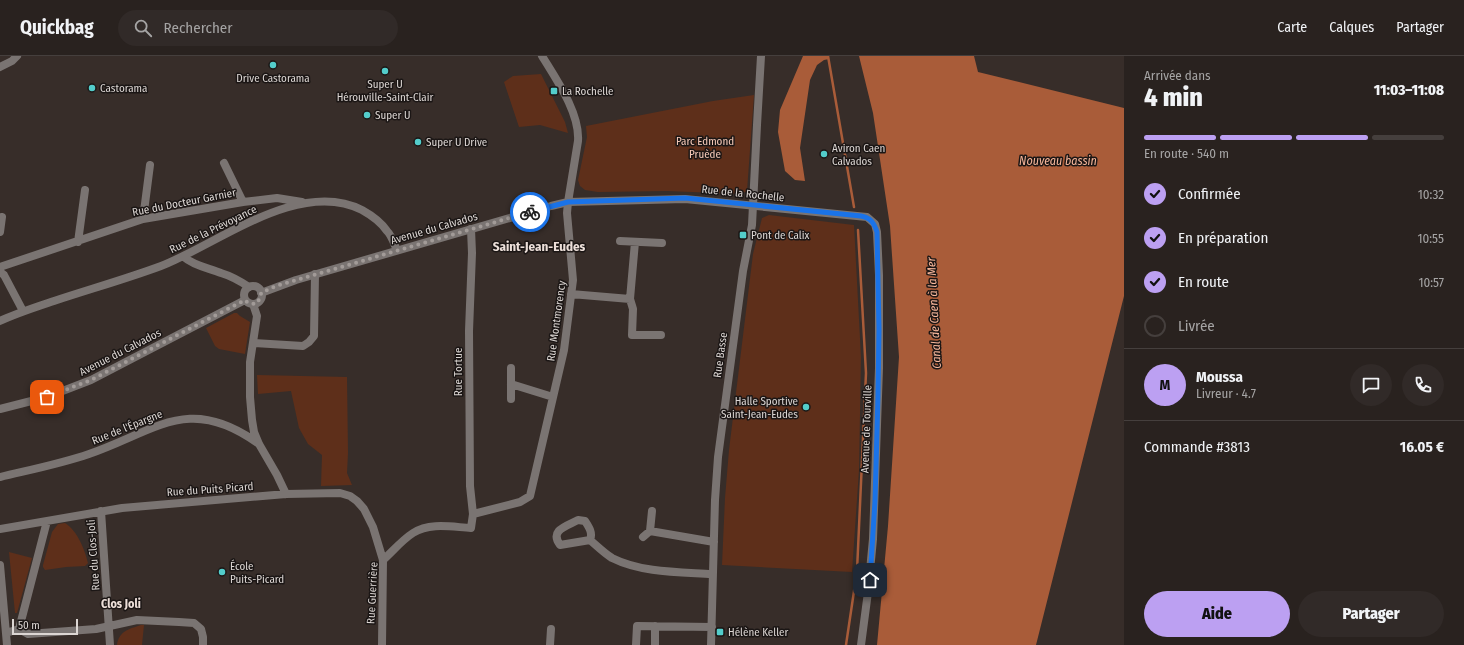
<!DOCTYPE html>
<html lang="fr">
<meta charset="utf-8">
<style>
body{margin:0;font-family:"Fira Sans Condensed",sans-serif;background:#312a28;color:#f1f3f6;height:100vh;display:flex;flex-direction:column;font-size:15px;white-space:nowrap}
*{box-sizing:border-box;margin:0}
p{font-size:13px;color:#a5a4a4}
.icon{flex:none;width:22px;height:22px;fill:none;stroke:currentColor;stroke-width:2;stroke-linecap:round;stroke-linejoin:round}
.map{position:relative;flex:1;overflow:hidden}
.panel{display:flex;flex-direction:column;background:#29221f;width:340px}
.panel>*{flex:none}
.scale{position:absolute;left:12px;bottom:10px;width:66px;box-sizing:border-box;padding-left:4px;border:2px solid #dcd6d3;border-top:0;font-size:11px;line-height:14px;white-space:nowrap;color:#dcd6d3;-webkit-text-stroke:3px #1b1615;paint-order:stroke}
.pin{position:absolute;display:grid;place-items:center;width:34px;height:34px;color:#fff;margin:-17px;border-radius:8px;box-shadow:0 2px 6px #0006}
.courier{position:absolute;display:grid;place-items:center;width:40px;height:40px;margin:-20px;border:3px solid #1a73e8;border-radius:50%;background:#fff;color:#222;box-shadow:0 1px 5px #0007}
.overview em{font-style:normal;font-weight:800}
.overview div{display:flex;flex-direction:column-reverse}
.overview{display:flex;align-items:center;justify-content:space-between;height:68px;padding:0 20px}
h1{font-size:26px;font-weight:800;line-height:30px}
.bar{display:grid;grid-template-columns:repeat(4,1fr);gap:6px 4px;align-content:center;height:48px;padding:0 20px}
.bar i{height:5px;border-radius:3px;background:#453f3d}
.bar .active{background:#bca0f2}
.bar p{grid-column:span 4}
.line{display:flex;align-items:center;gap:10px;padding:0 20px;border-top:1px solid #453f3d}
.line div{flex:1}
.round{display:grid;place-items:center;flex:none;width:42px;height:42px;border-radius:21px;background:#312a28}
ol{padding:0 20px;list-style:none}
li{display:flex;align-items:center;gap:12px;height:44px}
li p{margin-inline-start:auto}
li .icon{padding:4px;border-radius:50%;background:#bca0f2;color:#111;stroke-width:4}
li:last-child{color:#a5a4a4}
li i{width:22px;height:22px;border:2px solid #453f3d;border-radius:50%}
.action{display:flex;gap:8px;margin-top:auto;padding:8px 20px}
.action a{flex:1;height:46px;border-radius:24px;background:#bca0f2;color:#111;font-size:16px;font-weight:800;line-height:46px;text-align:center}
.action a+a{background:#312a28;color:#f1f3f6}
header{display:flex;align-items:center;gap:24px;box-sizing:border-box;height:56px;padding:0 20px;background:#29221f;border-bottom:1px solid #453f3d}
header strong{font-size:19px}
nav{display:flex;gap:22px;margin-inline-start:auto;font-size:14px}
.search{width:280px;height:36px;background:#312a28;display:flex;align-items:center;gap:10px;box-sizing:border-box;padding:0 14px;border-radius:22px;color:#a5a4a4;font-size:15px}
main{display:flex;flex:1;min-height:0}
.map>svg:first-child{display:block}
.green{fill:#5e2f1a}
.water{fill:#a95c39}
.lines{fill:none;stroke-linecap:round;stroke-linejoin:round}
.stream{stroke:#a95c39;stroke-width:2.5}
.minor{stroke:#7a7472;stroke-width:8}
.tertiary{stroke:#7a7472;stroke-width:8}
.done{stroke:#a29b98;stroke-width:4;stroke-dasharray:0 7.2}
.route{stroke:#1a73e8;stroke-width:5}
.poi-dot{fill:#53cdcb;stroke:#1b1615;stroke-width:1.5}
.labels{text-anchor:middle;stroke-width:3;stroke-linejoin:round;paint-order:stroke}
.poi-label{font-size:11px;fill:#dcd6d3;stroke:#1b1615;text-anchor:start}
.park-label{font-size:11px;fill:#f8cbb9;stroke:#1b1615}
.street-label{font-size:11px;fill:#dcd6d3;stroke:#1b1615}
.water-label{font-size:12px;font-style:italic;fill:#f8b79b;stroke:#1b1615}
.neighbourhood-label{font-size:12px;font-weight:bold;fill:#ecdfd9;stroke:#1b1615}
.quarter-label{font-size:13px;font-weight:bold;fill:#ecdfd9;stroke:#1b1615}
</style>
<header>
<strong>Quickbag</strong>
<div class="search"><svg class="icon" aria-label="search" viewBox="0 0 24 24"><circle cx="10" cy="10" r="6"/><path d="M15 15l6 6"/></svg>Rechercher</div>
<nav><a>Carte</a><a>Calques</a><a>Partager</a></nav>
</header>
<main>
<div class="map">
<svg width="1124" height="589" viewBox="0 0 1124 589">
<rect width="100%" height="100%" fill="#372d29"/>
<path class="green" d="M541,18L565,66L568,77L540,69L519,71L504,26L513,20Z
M754,39L747,135L741,138L667,135L598,136L585,134L580,130L578,124L587,81L586,70L713,45Z
M769,159L854,169L861,301L859,414L852,516L722,509L725,442L729,394L753,198L762,162Z
M234,257H237L240,260L250,266L245,298L219,293L215,290L206,272Z
M257,319L347,321L348,397L347,417L352,429L321,430L322,399L308,388L299,372L291,335L258,338Z
M65,467C77,474 85,494 88,507L85,510L66,511L45,514L43,511V509L52,476L58,468Z
M9,496L32,502L17,557H15Z
M141,569H144L142,589H117C119,575 129,573 141,569Z"/>
<path class="water" d="M803,0H828L829,3L824,4L817,9L810,24L800,92L805,125L795,124L785,115L778,76L780,54Z
M859,0H974L978,16L1124,52V240L1036,589H877L888,470L899,301L890,170L873,57Z"/>
<g class="lines">
<path class="stream" d="M828,0L854,151
M846,589L857,515L866,317L858,174"/>
<path class="minor" d="M0,11L12,5L17,0
M224,107L243,146
M143,163L150,109
M0,176L2,161
M620,185L662,187
M78,186L85,134
M635,186L630,243L633,253L632,279H661
M184,201C194,210 209,212 221,217C231,220 240,225 249,231
M0,211L143,163L243,146L277,142L302,146
M0,216L4,219L23,255
M571,238L630,243
M253,248L257,260L250,306V341L252,364L254,376L259,388L277,419L286,438
M0,265C17,257 36,251 54,245C90,233 126,223 161,210C218,188 299,122 362,154C371,159 381,166 387,175C392,180 394,188 397,194
M253,287L303,290L309,286L314,280L315,218
M511,328L553,341
M511,343V312
M0,421C29,414 60,408 89,398C156,375 189,337 259,388
M101,455L110,589
M652,455L650,475L714,486
M473,458L520,446L530,440L564,294L573,224L567,157L568,146
M0,473L122,452L286,438L340,437L350,440L357,445L364,453L373,471L383,504
M643,481L650,475
M590,484C593,477 589,471 585,465L578,464C567,470 549,474 560,489L590,484C597,490 604,497 612,502C642,517 679,516 712,518
M0,509L7,589
M19,573L28,578L96,573L137,564L179,566L194,567L201,573L203,581V589
M6,577L19,573L47,465
M382,589L383,504C393,495 402,484 413,477C430,466 452,471 471,472L473,458L470,430L469,275L472,197L471,173
M550,589L551,573
M636,589L637,570L712,571
M655,589V570
M711,589L715,444L718,401L743,215L752,169L757,69L761,0"/>
<path class="tertiary" d="M542,0C556,23 580,57 578,85L568,146
M244 239a9 9 0 1 1 18 0a9 9 0 1 1-18 0Z
M261,237L296,224L551,150L568,146L685,143L867,161L875,168L877,176L879,219V312L873,483L868,536L861,589
M0,353L47,341L91,324L245,244"/>
</g>
<g class="lines">
<path class="done" d="M47,341L91,324L245,244L248,247L256,248L261,241V237L276,230L530,156"/>
<path class="route" d="M530,156L568,146L685,142L861,160C871,162 874,167 877,176L879,273L878,340L875,445L870,524"/>
</g>
<g class="poi-dot">
<circle cx="273" cy="9" r="4"/>
<circle cx="385" cy="15" r="4"/>
<circle cx="92" cy="32" r="4"/>
<rect x="550" y="31" width="8" height="8" rx="2"/>
<circle cx="367" cy="59" r="4"/>
<circle cx="418" cy="86" r="4"/>
<circle cx="824" cy="98" r="4"/>
<rect x="739" y="175" width="8" height="8" rx="2"/>
<circle cx="806" cy="351" r="4"/>
<circle cx="222" cy="516" r="4"/>
<rect x="716" y="572" width="8" height="8" rx="2"/>
</g>
<g class="labels">
<g class="poi-label">
<text x="273" y="26" text-anchor="middle">Drive Castorama</text>
<text x="385" y="32" text-anchor="middle">Super U<tspan x="385" dy="13">Hérouville-Saint-Clair</tspan></text>
<text x="100" y="36">Castorama</text>
<text x="562" y="39">La Rochelle</text>
<text x="375" y="63">Super U</text>
<text x="426" y="90">Super U Drive</text>
<text x="832" y="96">Aviron Caen<tspan x="832" dy="13">Calvados</tspan></text>
<text x="751" y="183">Pont de Calix</text>
<text x="798" y="349" text-anchor="end">Halle Sportive<tspan x="798" dy="13">Saint-Jean-Eudes</tspan></text>
<text x="230" y="514">École<tspan x="230" dy="13">Puits-Picard</tspan></text>
<text x="728" y="580">Hélène Keller</text>
</g>
<g class="park-label">
<text x="705" y="89">Parc Edmond<tspan x="705" dy="13">Pruède</tspan></text>
</g>
<g class="street-label">
<text transform="translate(743 137) rotate(6)" y="4">Rue de la Rochelle</text>
<text transform="translate(184 146) rotate(-11)" y="4">Rue du Docteur Garnier</text>
<text transform="translate(434 172) rotate(-16)" y="4">Avenue du Calvados</text>
<text transform="translate(213 173) rotate(-26)" y="4">Rue de la Prévoyance</text>
<text transform="translate(556 265) rotate(-82)" y="4">Rue Montmorency</text>
<text transform="translate(120 296) rotate(-27)" y="4">Avenue du Calvados</text>
<text transform="translate(720 299) rotate(-82)" y="4">Rue Basse</text>
<text transform="translate(458 316) rotate(-90)" y="4">Rue Tortue</text>
<text transform="translate(127 371) rotate(-22)" y="4">Rue de l'Épargne</text>
<text transform="translate(866 373) rotate(-88)" y="4">Avenue de Tourville</text>
<text transform="translate(210 433) rotate(-4)" y="4">Rue du Puits Picard</text>
<text transform="translate(93 499) rotate(-94)" y="4">Rue du Clos-Joli</text>
<text transform="translate(372 537) rotate(-87)" y="4">Rue Guerrière</text>
</g>
<g class="water-label">
<text x="1058" y="109">Nouveau bassin</text>
<text transform="translate(934 257) rotate(-93)" y="4">Canal de Caen à la Mer</text>
</g>
<g class="neighbourhood-label">
<text x="121" y="552">Clos Joli</text>
</g>
<g class="quarter-label">
<text x="539" y="195">Saint-Jean-Eudes</text>
</g>
</g>
</svg>
<div class="scale">50 m</div>
<div class="pin" style="left:47px;top:341px;background:#ea580c"><svg class="icon" aria-label="bag" viewBox="0 0 24 24"><path d="M5 8h14l-1 12H6zM9 8a3 3 0 0 1 6 0"/></svg></div>
<div class="pin" style="left:870px;top:524px;background:#1f2937"><svg class="icon" aria-label="home" viewBox="0 0 24 24"><path d="M3 11l9-7 9 7M6 9v11h12V9"/></svg></div>
<div class="courier" style="left:530px;top:156px"><svg class="icon" aria-label="bike" viewBox="0 0 24 24"><circle cx="6" cy="16" r="4"/><circle cx="18" cy="16" r="4"/><path d="M6 16l4-8h5l3 8M10 8l3 8H6M13 5h3"/></svg></div>
</div>
<section class="panel">
<div class="overview"><div><h1>4 min</h1><p>Arrivée dans</p></div><em>11:03–11:08</em></div>
<div class="bar"><i class="active"></i><i class="active"></i><i class="active"></i><i></i><p>En route · 540 m</p></div>
<ol>
<li><svg class="icon" aria-label="check" viewBox="0 0 24 24"><path d="M5 12l5 5 9-10"/></svg>Confirmée<p>10:32</p></li>
<li><svg class="icon" aria-label="check" viewBox="0 0 24 24"><path d="M5 12l5 5 9-10"/></svg>En préparation<p>10:55</p></li>
<li><svg class="icon" aria-label="check" viewBox="0 0 24 24"><path d="M5 12l5 5 9-10"/></svg>En route<p>10:57</p></li>
<li><i></i>Livrée</li>
</ol>
<div class="line" style="height:72px"><b class="round" style="background:#bca0f2;color:#111">M</b><div><b>Moussa</b><p>Livreur · 4.7</p></div><a class="round"><svg class="icon" aria-label="chat" viewBox="0 0 24 24"><path d="M4 5h16v11H9l-5 4z"/></svg></a><a class="round"><svg class="icon" aria-label="phone" viewBox="0 0 24 24"><path d="M5 4h4l2 5-3 2q2 4 5 5l2-3 5 2v4C11 20 4 13 5 4z"/></svg></a></div>
<div class="line" style="height:52px"><div>Commande #3813</div><b>16.05 €</b></div>
<div class="action"><a>Aide</a><a>Partager</a></div>
</section>
</main>
